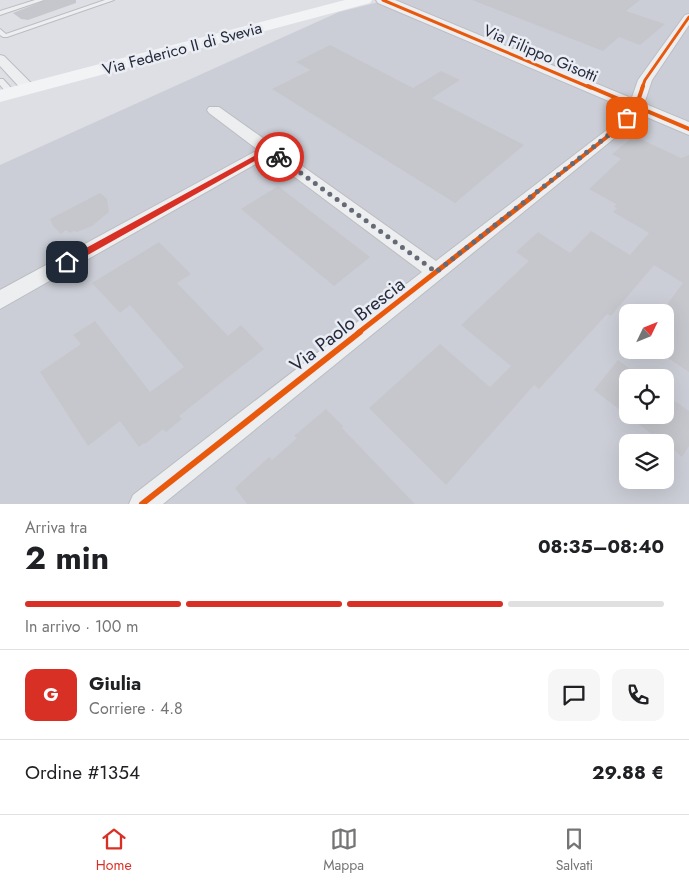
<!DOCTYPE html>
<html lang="it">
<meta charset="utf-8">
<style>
body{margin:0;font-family:Jost,sans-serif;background:#f6f6f6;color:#202124;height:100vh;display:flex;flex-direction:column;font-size:19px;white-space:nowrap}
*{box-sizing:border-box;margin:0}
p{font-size:16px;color:#757577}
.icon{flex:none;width:28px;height:28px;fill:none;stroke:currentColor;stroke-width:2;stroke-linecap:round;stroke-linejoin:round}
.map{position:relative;height:504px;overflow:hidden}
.side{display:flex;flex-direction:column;background:#fff;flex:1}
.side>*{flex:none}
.needle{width:32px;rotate:47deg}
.fabs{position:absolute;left:619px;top:304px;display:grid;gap:10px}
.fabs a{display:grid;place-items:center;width:55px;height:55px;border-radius:10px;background:#fff;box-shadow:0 5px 20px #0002;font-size:25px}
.pin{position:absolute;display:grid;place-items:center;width:42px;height:42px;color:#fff;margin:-21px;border-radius:10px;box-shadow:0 2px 8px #0006}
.courier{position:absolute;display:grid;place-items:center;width:50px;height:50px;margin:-25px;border:4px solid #d93025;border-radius:50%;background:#fff;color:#222;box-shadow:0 1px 6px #0007}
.overview em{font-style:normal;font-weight:700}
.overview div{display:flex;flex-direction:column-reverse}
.overview{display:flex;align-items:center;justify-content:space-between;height:85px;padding:0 25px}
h1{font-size:32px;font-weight:700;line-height:38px}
.bar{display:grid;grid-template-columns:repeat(4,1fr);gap:8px 5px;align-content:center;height:60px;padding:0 25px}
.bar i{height:6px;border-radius:4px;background:#e0e0e0}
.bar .selected{background:#d93025}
.bar p{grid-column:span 4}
.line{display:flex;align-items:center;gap:12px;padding:0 25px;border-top:1px solid #e0e0e0}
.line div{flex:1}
.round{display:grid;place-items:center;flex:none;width:52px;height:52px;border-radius:10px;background:#f6f6f6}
.tabs{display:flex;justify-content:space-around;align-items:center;height:70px;border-top:1px solid #e0e0e0;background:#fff;font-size:14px;color:#757577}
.tabs a{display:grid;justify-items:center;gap:2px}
.tabs .selected{color:#d93025}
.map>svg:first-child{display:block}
.built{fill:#ccced7;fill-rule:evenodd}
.building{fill:#c6c7cc}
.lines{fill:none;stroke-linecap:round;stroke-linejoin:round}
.service-casing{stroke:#bcbdc2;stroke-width:2}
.minor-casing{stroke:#bcbdc2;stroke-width:2}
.tertiary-casing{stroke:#bcbdc2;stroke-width:2}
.service{fill:#edeef0;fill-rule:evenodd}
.minor{fill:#edeef0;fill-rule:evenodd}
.tertiary{fill:#edeef0;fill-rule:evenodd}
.secondary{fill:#f2f3f4;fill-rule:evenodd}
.cycleway-far3-casing{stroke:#ebedf4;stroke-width:5}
.cycleway-far2-casing{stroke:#ebedf4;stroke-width:6}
.cycleway-far1-casing{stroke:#ebedf4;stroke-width:8}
.cycleway-casing{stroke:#ebedf4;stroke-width:9}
.cycleway-far3{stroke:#e8590c;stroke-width:3}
.cycleway-far2{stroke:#e8590c;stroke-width:4}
.cycleway-far1{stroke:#e8590c;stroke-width:5}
.cycleway{stroke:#e8590c;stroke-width:6}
.route{fill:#d93025}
.done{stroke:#666a76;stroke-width:5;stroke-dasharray:0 9}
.labels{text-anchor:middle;stroke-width:5;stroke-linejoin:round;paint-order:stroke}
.far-street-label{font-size:16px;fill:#262b3b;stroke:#ebedf4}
.street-label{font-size:19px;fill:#262b3b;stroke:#ebedf4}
</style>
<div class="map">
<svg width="689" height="504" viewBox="0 0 689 504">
<rect width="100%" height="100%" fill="#dedfe4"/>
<path class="built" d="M387,0H689V504H0V165L339,12ZM628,312H665V350H628ZM628,378H665V415H628ZM628,442H665V480H628Z"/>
<path class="building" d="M46,0H76V3L28,20L21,19L13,13Z
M472,0H640L626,11L665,24L640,45L619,37L603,51Z
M330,45L413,88L441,71L460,80L432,98L524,145L455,203L272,89L310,70L296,62Z
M634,136L681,158L689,155V372L665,356V307L683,283L654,265L611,316L607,314L539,389L534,385L446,485L369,408L440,344L490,387L511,366L461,325L529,261L516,252L538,232L570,253L591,231L630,255L649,233L613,212L617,208L614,207L616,204L589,189L621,159L612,154Z
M278,186L370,257L334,286L241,209Z
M100,193L107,199L109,212L92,226L77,232L74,231L70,233L66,230L61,234L53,226L50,219Z
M159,242L191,274L177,283L228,336L241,325L264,349L179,416L182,419L166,432L163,429L145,444L144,443L139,447L120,421L88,446L40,372L81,344L73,335L95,321L150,392L184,367L130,305L120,313L92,283Z
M618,360L642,378H628V415H665V394L689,411V446L682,457L665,442H662L594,390Z
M326,409L343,426L342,428L415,504H247L235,488L269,457L272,460L297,438L294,436Z"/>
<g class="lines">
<g class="service-casing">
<path id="service" d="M35,0H44L0,15V11Z
M105,0H114L7,37H3L0,35V29L6,34Z
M0,79H3L14,91V95H8L0,85Z"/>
</g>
<g class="minor-casing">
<path id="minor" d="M689,14V25L652,80L643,107L622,132L163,504H129L133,495L422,272L268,157L0,309V290L258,150L209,113L207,110L209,107H219L436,261L612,126L629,106L638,80L685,15Z
M0,55L4,56L33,85L35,88L33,91H23L0,66Z"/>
</g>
<g class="tertiary-casing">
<path id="tertiary" d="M376,0H395L689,122V135L378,3Z"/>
</g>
<use href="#service" class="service"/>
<use href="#minor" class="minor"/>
<use href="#tertiary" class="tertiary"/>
<path class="secondary" d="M345,0H372L370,3L0,102V90Z"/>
<g class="cycleway-far3-casing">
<path id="cycleway-far3" d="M383,0L591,88
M642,88L645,80L689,17"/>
</g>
<g class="cycleway-far2-casing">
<path id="cycleway-far2" d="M588,86L689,129
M531,197L617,129L636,107L643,86"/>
</g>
<g class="cycleway-far1-casing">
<path id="cycleway-far1" d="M358,333L533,196"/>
</g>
<g class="cycleway-casing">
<path id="cycleway" d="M142,504L360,332"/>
</g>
<use href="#cycleway-far3" class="cycleway-far3"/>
<use href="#cycleway-far2" class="cycleway-far2"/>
<use href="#cycleway-far1" class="cycleway-far1"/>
<use href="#cycleway" class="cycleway"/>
</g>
<path class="route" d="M267,149H272L282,157L277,159L269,153L70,265H64V260Z"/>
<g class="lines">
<path class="done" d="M279,157L436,272L616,129L627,118"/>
</g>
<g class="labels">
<g class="far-street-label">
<text transform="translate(182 48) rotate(-15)" y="6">Via Federico II di Svevia</text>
<text transform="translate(541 53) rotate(23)" y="6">Via Filippo Gisotti</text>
</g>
<g class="street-label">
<text transform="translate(347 324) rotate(-38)" y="7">Via Paolo Brescia</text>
</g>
</g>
</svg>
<div class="fabs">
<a><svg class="needle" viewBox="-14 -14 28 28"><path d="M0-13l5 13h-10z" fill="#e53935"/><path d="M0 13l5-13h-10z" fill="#757577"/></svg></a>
<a><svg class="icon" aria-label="locate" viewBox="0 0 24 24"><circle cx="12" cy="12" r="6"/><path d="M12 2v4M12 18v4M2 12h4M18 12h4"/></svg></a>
<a><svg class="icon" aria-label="layers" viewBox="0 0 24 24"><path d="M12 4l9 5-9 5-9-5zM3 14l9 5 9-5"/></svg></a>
</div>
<div class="pin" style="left:627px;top:118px;background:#ea580c"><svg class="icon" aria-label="bag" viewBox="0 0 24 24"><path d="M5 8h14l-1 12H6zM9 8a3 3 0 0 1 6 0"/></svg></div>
<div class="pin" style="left:67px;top:262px;background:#1f2937"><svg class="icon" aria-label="home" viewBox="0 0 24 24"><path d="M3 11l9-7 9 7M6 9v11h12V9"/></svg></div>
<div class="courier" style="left:279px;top:157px"><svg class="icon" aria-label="bike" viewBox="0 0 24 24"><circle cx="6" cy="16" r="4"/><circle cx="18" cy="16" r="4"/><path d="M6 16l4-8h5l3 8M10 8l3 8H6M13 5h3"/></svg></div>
</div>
<section class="side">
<div class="overview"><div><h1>2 min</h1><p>Arriva tra</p></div><em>08:35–08:40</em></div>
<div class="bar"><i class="selected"></i><i class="selected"></i><i class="selected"></i><i></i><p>In arrivo · 100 m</p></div>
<div class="line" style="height:90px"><b class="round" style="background:#d93025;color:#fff">G</b><div><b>Giulia</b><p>Corriere · 4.8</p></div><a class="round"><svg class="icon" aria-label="chat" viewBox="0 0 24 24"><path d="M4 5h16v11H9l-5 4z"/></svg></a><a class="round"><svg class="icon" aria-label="phone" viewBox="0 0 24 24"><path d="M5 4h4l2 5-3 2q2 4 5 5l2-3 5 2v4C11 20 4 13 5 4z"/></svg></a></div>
<div class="line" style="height:65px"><div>Ordine #1354</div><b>29.88 €</b></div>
</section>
<nav class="tabs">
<a class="selected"><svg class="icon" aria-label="home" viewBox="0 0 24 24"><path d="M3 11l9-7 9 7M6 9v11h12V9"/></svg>Home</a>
<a><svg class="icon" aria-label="map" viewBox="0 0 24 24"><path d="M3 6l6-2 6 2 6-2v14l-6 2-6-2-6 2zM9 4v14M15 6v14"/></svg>Mappa</a>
<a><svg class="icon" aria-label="saved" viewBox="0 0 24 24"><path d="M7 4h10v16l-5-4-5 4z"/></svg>Salvati</a>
</nav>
